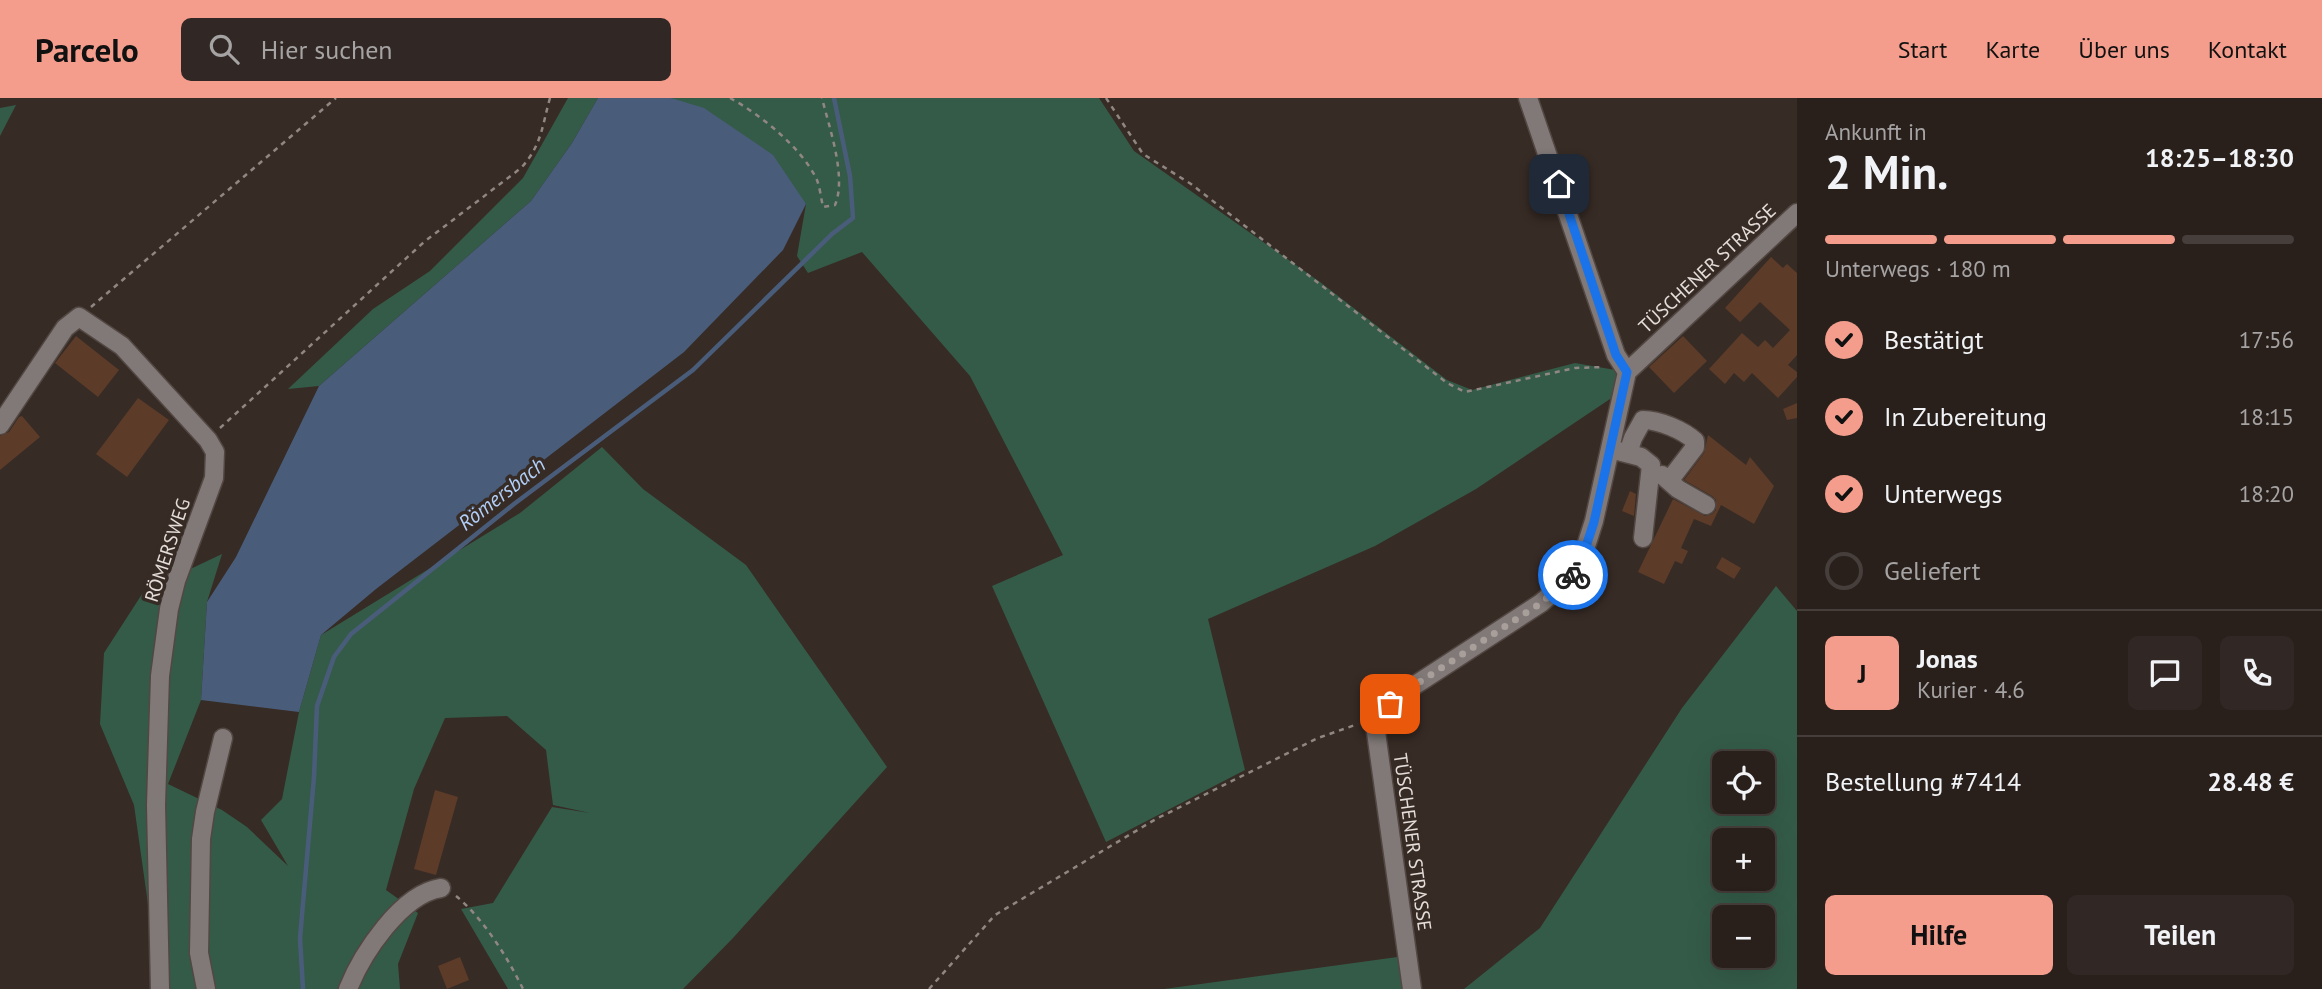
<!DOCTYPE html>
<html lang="de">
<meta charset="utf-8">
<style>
body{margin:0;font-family:"PT Sans",sans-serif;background:#312825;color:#f1f3f6;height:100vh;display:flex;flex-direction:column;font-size:26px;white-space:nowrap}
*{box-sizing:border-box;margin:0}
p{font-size:23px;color:#a5a3a3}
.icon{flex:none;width:38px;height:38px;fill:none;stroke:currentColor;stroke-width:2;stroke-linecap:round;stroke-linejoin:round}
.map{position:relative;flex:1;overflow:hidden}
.side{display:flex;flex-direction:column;background:#29201c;width:525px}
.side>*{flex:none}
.buttons{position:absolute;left:1712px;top:653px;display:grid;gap:14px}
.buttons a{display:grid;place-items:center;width:63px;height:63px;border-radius:10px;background:#29201c;box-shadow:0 7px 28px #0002,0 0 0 2px #453e3b;font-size:35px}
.pin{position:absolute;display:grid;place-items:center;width:60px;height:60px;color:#fff;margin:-30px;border-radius:14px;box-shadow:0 4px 10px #0006}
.courier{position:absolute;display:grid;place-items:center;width:70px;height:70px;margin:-35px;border:5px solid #1a73e8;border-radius:50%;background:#fff;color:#222;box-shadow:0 2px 9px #0007}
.head em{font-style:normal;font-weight:600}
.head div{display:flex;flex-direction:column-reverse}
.head{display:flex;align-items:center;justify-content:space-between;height:119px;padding:0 28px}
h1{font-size:46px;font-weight:600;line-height:52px}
.bar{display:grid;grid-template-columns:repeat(4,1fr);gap:10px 7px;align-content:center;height:84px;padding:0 28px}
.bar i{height:9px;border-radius:5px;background:#453e3b}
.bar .current{background:#f49d8c}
.bar p{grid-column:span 4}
.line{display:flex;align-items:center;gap:18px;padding:0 28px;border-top:2px solid #453e3b}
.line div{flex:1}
.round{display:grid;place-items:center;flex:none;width:74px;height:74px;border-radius:10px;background:#312825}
ol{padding:0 28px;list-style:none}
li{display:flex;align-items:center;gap:21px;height:77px}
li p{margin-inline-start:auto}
li .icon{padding:7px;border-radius:50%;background:#f49d8c;color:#111;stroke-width:4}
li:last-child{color:#a5a3a3}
li i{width:38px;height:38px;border:4px solid #453e3b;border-radius:50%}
.button{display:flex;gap:14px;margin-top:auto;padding:14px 28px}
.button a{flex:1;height:80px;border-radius:10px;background:#f49d8c;color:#111;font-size:28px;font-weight:600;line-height:80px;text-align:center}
.button a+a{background:#312825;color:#f1f3f6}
header{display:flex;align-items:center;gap:42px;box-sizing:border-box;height:98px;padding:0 35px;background:#f49d8c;color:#111}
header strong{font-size:33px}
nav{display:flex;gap:38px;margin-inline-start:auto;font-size:24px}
.search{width:490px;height:63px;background:#312825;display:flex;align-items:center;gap:18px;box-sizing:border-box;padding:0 24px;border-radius:10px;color:#a5a3a3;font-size:26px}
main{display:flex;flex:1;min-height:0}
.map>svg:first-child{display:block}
.green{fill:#345b48;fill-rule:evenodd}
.water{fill:#495d7b}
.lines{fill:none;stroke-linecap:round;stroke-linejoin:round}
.stream{stroke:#495d7b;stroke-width:4.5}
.building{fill:#5c3b29}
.minor-casing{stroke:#534742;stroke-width:21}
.path{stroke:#918782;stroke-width:2.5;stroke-dasharray:5 5;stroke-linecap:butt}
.minor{stroke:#807978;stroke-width:18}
.done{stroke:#a89f9a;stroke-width:7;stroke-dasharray:0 12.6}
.route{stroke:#1a73e8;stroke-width:9}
.labels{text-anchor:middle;stroke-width:7;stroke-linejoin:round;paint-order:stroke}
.street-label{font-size:19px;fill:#e5ddd9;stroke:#372b25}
.water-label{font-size:21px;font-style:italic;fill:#b1cff9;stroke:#372b25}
</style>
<header>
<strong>Parcelo</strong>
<div class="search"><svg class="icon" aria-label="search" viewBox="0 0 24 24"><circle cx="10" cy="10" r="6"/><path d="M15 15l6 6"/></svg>Hier suchen</div>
<nav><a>Start</a><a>Karte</a><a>Über uns</a><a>Kontakt</a></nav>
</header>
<main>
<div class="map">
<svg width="1797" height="891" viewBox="0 0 1797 891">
<rect width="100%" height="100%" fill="#372b25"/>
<path class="green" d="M568,0H598L572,45L531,103L319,288L288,291L373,211L430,173L523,80Z
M671,0H1099L1134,53L1320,184L1447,282L1472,292L1575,265L1627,274L1616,297L1476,391L1375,448L1208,521L1245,672L1106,744L992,488L1063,457L970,278L862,154L808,175L797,158L806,106Z
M16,7L0,38V10Z
M602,349L643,391L746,467L887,669L733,840L683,891H508L461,811L493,805L552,709L590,715L553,707L546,652L507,618L445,620L414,691L386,792L418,815L398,866L400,891H160L134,707L100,626L104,555L144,493L222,456L207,504L201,602L168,686L222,712L247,729L288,768L261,722L282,701L299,614L321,537L520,415Z
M1776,488L1797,513V891H1464L1540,830L1682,610ZM1724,665H1762V704H1724ZM1724,742H1762V780H1724ZM1724,819H1762V858H1724Z
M1412,857L1417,891H1164Z"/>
<path class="water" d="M598,0H671L704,10L773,57L806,106L783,152L684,254L376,491L321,537L299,614L201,602L207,504L236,459L319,288L531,103L572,45Z"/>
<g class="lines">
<path class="stream" d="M303,891L300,840L314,679L317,608L334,559L351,536L514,406L693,272L832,136L853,120L850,78L834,0"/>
</g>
<path class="building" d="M1771,159L1783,170L1787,166L1797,175V257L1788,267L1797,274V279L1778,300L1752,275L1744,284L1734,275L1725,286L1709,271L1742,235L1758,249L1765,242L1773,250L1790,232L1760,204L1740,224L1725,210Z
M76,238L119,272L98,299L55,265Z
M1683,238L1707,263L1674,295L1649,269Z
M138,300L169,322L127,379L96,356Z
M1797,305V320L1787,322L1783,311Z
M22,318L40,339L0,372V338L9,334L19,319Z
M1708,337L1746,367L1750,359L1774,388L1754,426L1721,407L1711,428L1694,421L1681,450L1688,453L1682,466L1675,463L1664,486L1638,474L1673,401L1705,418L1712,416L1716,412V402L1712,398L1684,382L1704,355Z
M1630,393L1636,396L1634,418L1622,413Z
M1722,459L1741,470L1734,481L1716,470Z
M435,692L458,699L436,777L414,771Z
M460,859L469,882L447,891L438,868Z"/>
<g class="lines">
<g class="minor-casing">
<path id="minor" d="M1528,0L1616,257L1627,274
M0,327L65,230L79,219L122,248L208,342L215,354L214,380L176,483L169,511L160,578L156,707L160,891
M1618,353L1641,359L1651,367L1643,440
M1628,355L1633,340L1643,322C1659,322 1683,332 1695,343V349L1669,383
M1662,377L1678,391L1706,407
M206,891L199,855L201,741L205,714L223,640
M348,891C362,856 401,796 441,790
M1412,891L1374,620L1406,593L1541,505L1578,473L1594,423L1627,274L1797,115"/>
</g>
<path class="path" d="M730,0C761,17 802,50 817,82C820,90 821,100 823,109L835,107C847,79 829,29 822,0
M1106,0L1143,56L1191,86L1447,285L1465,294L1575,270L1603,269
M91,209L336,0
M220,330L424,144L521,70C542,47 542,28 550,0
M456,798C483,820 508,860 523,891
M929,891L995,817L1156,721L1318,640L1358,626"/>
<use href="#minor" class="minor"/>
</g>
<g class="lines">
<path class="done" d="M1390,606L1406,593L1541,505L1573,477"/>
<path class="route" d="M1559,86L1616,257L1627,274L1594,424L1578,473L1573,477"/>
</g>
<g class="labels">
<g class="street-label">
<text transform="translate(1707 170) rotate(-43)" y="7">TÜSCHENER STRASSE</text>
<text transform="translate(167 452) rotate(-72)" y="7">RÖMERSWEG</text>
<text transform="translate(1413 744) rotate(82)" y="7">TÜSCHENER STRASSE</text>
</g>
<g class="water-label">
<text transform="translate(502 396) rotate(-38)" y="7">Römersbach</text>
</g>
</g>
</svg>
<div class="buttons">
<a><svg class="icon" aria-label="locate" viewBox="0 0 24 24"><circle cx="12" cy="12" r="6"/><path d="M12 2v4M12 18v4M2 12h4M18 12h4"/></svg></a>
<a>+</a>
<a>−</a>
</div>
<div class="pin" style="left:1390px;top:606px;background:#ea580c"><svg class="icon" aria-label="bag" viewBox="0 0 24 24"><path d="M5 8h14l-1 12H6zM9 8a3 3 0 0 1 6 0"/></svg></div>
<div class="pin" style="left:1559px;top:86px;background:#1f2937"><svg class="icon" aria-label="home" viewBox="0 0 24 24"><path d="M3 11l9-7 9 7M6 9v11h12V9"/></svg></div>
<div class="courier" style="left:1573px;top:477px"><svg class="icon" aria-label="bike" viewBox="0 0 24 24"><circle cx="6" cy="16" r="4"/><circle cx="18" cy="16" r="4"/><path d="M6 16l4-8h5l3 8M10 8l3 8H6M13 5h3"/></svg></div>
</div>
<section class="side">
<div class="head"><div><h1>2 Min.</h1><p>Ankunft in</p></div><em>18:25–18:30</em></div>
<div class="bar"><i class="current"></i><i class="current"></i><i class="current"></i><i></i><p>Unterwegs · 180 m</p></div>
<ol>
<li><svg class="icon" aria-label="check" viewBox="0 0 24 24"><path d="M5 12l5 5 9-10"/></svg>Bestätigt<p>17:56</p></li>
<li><svg class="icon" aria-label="check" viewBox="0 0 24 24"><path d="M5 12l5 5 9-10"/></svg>In Zubereitung<p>18:15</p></li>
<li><svg class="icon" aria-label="check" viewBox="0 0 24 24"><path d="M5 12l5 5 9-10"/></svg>Unterwegs<p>18:20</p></li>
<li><i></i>Geliefert</li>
</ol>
<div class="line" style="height:126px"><b class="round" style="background:#f49d8c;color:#111">J</b><div><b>Jonas</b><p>Kurier · 4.6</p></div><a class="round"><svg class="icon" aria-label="chat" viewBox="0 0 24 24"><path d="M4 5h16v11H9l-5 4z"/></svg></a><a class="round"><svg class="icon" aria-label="phone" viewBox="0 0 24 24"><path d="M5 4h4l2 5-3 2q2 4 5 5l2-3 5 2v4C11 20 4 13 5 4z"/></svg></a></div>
<div class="line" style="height:91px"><div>Bestellung #7414</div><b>28.48 €</b></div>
<div class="button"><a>Hilfe</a><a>Teilen</a></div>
</section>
</main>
